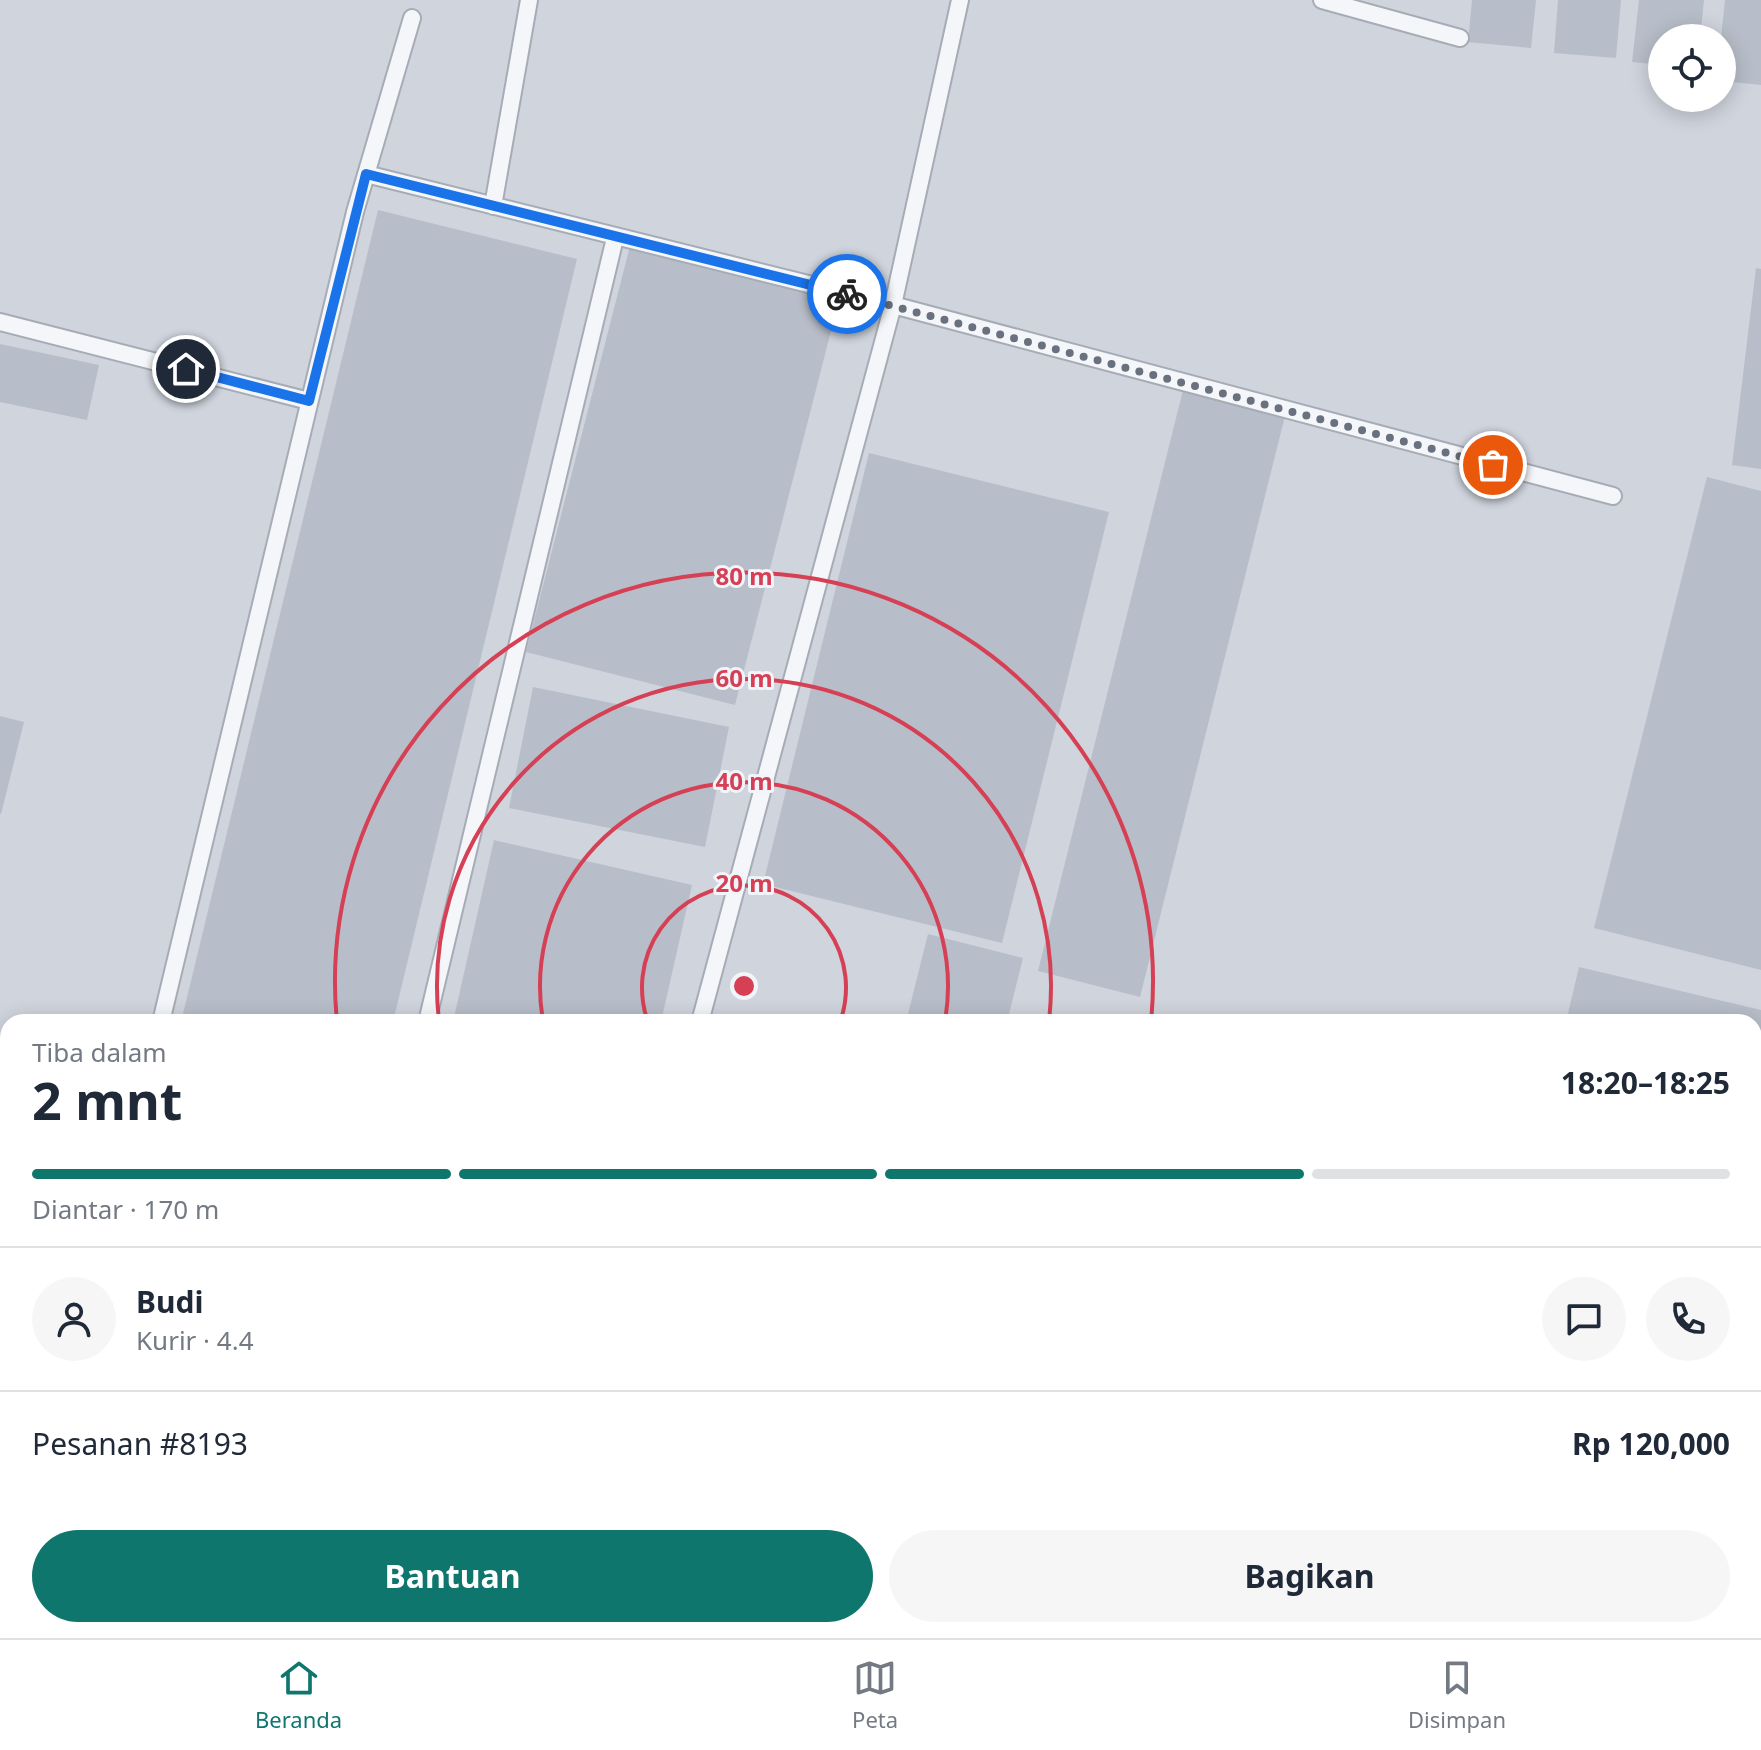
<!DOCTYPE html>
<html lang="id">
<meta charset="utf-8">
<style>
body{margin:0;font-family:"Noto Sans",sans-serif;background:#f6f6f7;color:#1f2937;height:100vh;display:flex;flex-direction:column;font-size:30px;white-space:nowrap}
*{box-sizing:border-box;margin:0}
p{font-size:26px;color:#747a83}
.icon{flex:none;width:44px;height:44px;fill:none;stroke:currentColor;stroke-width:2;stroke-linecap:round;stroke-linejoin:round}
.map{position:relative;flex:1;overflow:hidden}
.panel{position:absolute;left:0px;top:1014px;width:1762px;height:624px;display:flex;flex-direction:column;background:#fff;border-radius:24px 24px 0 0;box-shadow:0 4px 20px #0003}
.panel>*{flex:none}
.fabs{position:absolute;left:1648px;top:24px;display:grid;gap:16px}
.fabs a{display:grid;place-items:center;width:88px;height:88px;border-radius:50%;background:#fff;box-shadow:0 4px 20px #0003;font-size:40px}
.pin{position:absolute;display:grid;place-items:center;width:68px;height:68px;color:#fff;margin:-34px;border:4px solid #fff;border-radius:50%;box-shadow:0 2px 8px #0007}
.courier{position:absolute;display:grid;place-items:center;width:80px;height:80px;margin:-40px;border:6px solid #1a73e8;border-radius:50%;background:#fff;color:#222;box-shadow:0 2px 10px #0007}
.head em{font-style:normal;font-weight:700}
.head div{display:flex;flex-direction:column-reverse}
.head{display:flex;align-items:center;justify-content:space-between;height:136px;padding:0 32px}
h1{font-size:52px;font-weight:700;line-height:60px}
.bar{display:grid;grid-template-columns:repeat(4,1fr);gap:12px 8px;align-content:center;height:96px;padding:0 32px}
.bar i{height:10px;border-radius:6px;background:#e0e1e3}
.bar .on{background:#0f766e}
.bar p{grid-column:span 4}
.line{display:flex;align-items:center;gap:20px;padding:0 32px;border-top:2px solid #e0e1e3}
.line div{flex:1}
.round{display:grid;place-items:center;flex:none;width:84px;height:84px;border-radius:42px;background:#f6f6f7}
.button{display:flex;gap:16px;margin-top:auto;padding:16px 32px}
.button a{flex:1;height:92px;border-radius:48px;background:#0f766e;color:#fff;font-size:32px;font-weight:700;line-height:92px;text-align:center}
.button a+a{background:#f6f6f7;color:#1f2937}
.tabs{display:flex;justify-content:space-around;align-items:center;height:112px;border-top:2px solid #e0e1e3;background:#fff;font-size:22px;color:#747a83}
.tabs a{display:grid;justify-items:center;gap:4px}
.tabs .on{color:#0f766e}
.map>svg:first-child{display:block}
.built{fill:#cfd4dd;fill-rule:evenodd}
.building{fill:#b8bec9}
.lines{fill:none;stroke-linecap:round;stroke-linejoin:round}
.service-casing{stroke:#a6acb6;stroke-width:20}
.minor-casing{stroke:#a6acb6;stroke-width:34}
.service{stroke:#f5f6f9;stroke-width:16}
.minor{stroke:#f5f6f9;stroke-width:30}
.done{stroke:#69717e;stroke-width:8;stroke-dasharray:0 14.4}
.route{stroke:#1a73e8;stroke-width:10}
.ring{fill:none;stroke:#d64055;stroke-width:4}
.centre{fill:#d64055;stroke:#f1f4f8;stroke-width:4}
.ring-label{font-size:24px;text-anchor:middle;font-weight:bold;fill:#d64055;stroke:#f1f4f8;stroke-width:6;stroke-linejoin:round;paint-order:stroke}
</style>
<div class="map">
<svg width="1761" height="1638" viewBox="0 0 1761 1638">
<rect width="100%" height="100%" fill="#e1e5eb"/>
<path class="built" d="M0,0H1761V1638H0ZM1662,38H1722V98H1662ZM8,1022H1754V1630H8Z"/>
<path class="building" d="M1472,0H1536L1531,48L1468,42Z
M1558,0H1621L1616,58L1554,53Z
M1639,0H1704L1700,38H1662V65L1632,62Z
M1725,0H1761V85L1722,81L1721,38Z
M378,210L577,259L393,1022H181Z
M630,246L839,300L735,705L526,652Z
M1756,268L1761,269V469L1732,465Z
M0,344L99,365L87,420L0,402Z
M1183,390L1285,416L1140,997L1038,971Z
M869,453L1109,512L1002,943L763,884Z
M1707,477L1761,491V970L1594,928Z
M533,687L729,727L705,847L509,808Z
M0,716L24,722L1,814H0Z
M494,840L692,885L661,1022H453Z
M928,934L1023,958L1007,1022H906Z
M1579,967L1761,1010V1306L1755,1331L1754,1022H1566Z
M1760,1453H1761V1613L1754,1611V1477Z
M46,1630H231L229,1638H44Z"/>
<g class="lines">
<g class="service-casing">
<path id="service" d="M1322,0L1460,38
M366,174L893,305L1613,496
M493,206L529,0
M0,322L309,401
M161,1022L355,212L412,18
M427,1022L615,238
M700,1022L893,305L960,0
M1754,1394L1761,1366
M0,1603L8,1577
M328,1638L330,1630
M1693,1638L1695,1630"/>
</g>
<g class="minor-casing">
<path id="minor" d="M0,1285L8,1287
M1436,1630L1465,1638
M903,1638L905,1630"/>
</g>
<use href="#service" class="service"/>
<use href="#minor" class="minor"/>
</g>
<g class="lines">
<path class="done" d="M847,294L1493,465"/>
<path class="route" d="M186,369L309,401L366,174L847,294"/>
</g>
<g class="ring">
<path d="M648 1022A102 102 0 1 1 840 1022"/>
<path d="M543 1021A204 204 0 1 1 945 1021"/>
<path d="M439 1021A307 307 0 1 1 1049 1021"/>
<path d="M337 1022A409 409 0 1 1 1151 1022"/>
</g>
<circle cx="744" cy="986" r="12" class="centre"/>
<g class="ring-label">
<text x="744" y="585">80 m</text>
<text x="744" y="687">60 m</text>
<text x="744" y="790">40 m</text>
<text x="744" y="892">20 m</text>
</g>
</svg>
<div class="fabs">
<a><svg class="icon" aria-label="locate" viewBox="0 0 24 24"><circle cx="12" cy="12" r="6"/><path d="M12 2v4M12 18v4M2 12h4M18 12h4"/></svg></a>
</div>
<div class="pin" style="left:1493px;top:465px;background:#ea580c"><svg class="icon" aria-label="bag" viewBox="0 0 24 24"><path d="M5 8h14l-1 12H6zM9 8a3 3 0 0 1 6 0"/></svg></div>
<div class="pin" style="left:186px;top:369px;background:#1f2937"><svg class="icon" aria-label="home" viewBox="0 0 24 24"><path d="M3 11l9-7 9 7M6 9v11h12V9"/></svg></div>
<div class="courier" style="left:847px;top:294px"><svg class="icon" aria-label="bike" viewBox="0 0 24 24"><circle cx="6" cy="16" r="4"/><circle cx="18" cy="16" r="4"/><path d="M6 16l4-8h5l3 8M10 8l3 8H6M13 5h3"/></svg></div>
<section class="panel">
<div class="head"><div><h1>2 mnt</h1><p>Tiba dalam</p></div><em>18:20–18:25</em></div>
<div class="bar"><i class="on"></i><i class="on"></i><i class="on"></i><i></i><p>Diantar · 170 m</p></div>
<div class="line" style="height:144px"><a class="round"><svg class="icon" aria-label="person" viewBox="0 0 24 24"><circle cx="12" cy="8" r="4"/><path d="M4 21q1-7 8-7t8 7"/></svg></a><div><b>Budi</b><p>Kurir · 4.4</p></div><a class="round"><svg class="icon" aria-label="chat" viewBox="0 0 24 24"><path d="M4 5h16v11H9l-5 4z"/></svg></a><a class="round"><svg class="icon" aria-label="phone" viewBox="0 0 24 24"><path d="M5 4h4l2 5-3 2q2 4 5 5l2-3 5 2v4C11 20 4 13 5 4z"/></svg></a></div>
<div class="line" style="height:104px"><div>Pesanan #8193</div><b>Rp 120,000</b></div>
<div class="button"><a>Bantuan</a><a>Bagikan</a></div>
</section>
</div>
<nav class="tabs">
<a class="on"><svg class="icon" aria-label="home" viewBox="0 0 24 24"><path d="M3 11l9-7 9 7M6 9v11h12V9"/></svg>Beranda</a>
<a><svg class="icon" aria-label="map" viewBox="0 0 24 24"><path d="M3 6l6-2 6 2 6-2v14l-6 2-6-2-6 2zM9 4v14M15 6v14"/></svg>Peta</a>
<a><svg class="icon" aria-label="saved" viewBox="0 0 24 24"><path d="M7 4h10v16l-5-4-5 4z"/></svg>Disimpan</a>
</nav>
